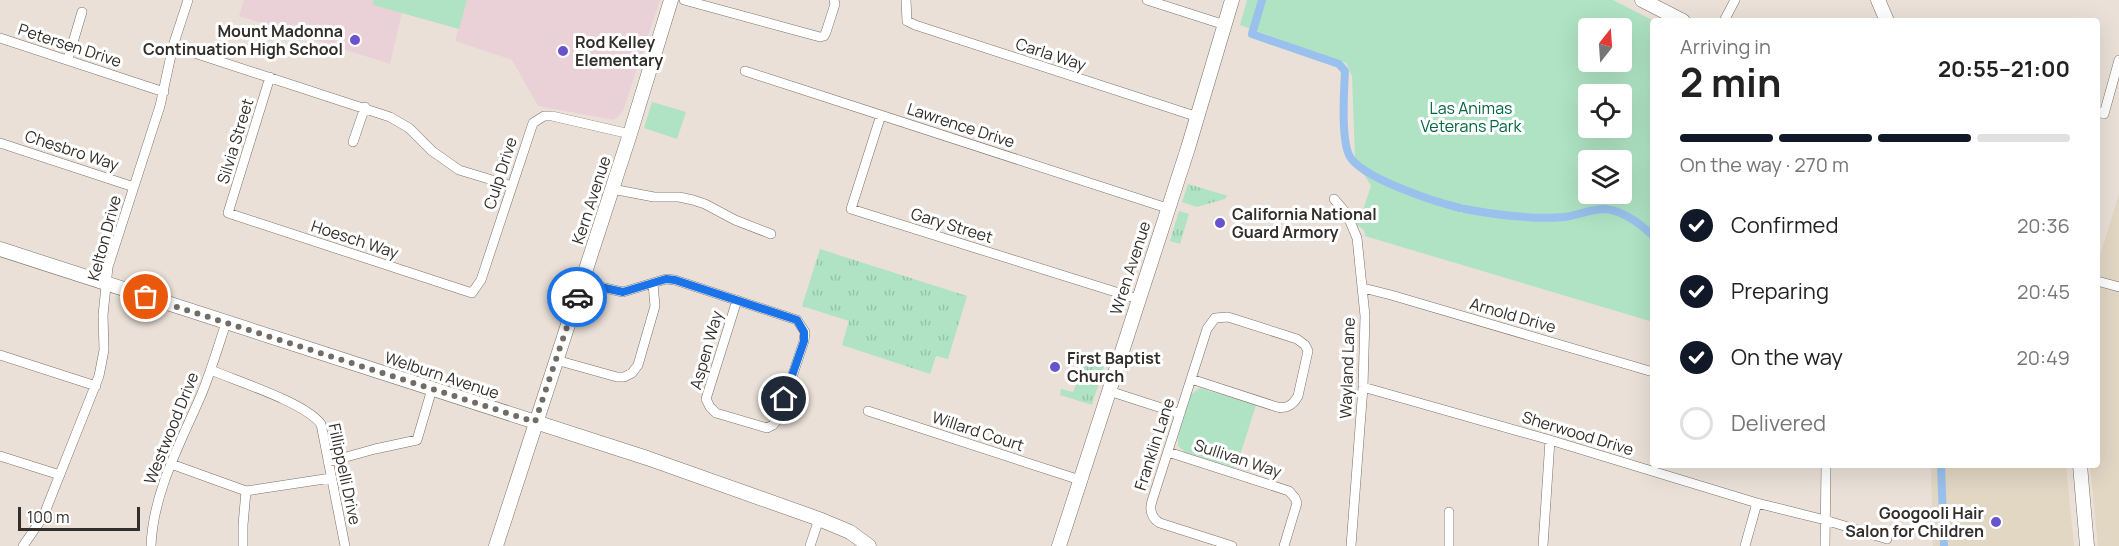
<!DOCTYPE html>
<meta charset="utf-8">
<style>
body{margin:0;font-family:Manrope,sans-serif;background:#f6f6f6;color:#222;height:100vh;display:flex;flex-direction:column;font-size:22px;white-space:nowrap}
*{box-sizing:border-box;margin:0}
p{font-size:20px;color:#767676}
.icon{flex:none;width:33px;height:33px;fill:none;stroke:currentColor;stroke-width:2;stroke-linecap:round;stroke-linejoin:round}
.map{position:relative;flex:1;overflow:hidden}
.drawer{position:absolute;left:1650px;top:18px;width:450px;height:450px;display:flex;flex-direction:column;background:#fff;border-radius:6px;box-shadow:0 6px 24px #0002}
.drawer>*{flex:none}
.needle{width:39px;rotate:17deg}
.tools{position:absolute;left:1578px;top:18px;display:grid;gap:12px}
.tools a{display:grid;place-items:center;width:54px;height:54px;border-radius:6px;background:#fff;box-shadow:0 6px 24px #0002;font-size:30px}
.scale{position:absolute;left:18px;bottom:15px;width:122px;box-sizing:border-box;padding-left:6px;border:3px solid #322e2b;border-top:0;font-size:16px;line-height:21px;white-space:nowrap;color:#322e2b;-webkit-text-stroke:4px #fff;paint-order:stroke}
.pin{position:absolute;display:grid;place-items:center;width:51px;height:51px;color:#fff;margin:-26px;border:3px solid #fff;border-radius:50%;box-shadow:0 2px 6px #0007}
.courier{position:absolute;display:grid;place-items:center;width:60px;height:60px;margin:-30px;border:4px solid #1a73e8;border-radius:50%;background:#fff;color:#222;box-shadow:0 2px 8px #0007}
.summary em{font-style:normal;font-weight:700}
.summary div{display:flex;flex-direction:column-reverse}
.summary{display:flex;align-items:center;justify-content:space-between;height:102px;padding:0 30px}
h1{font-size:39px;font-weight:700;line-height:45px}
.bar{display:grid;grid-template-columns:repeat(4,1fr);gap:9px 6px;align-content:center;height:72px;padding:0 30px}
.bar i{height:8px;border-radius:4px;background:#e0e0e0}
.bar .active{background:#111827}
.bar p{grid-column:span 4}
ol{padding:0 30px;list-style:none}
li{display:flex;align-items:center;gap:18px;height:66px}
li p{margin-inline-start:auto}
li .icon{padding:6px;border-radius:50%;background:#111827;color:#fff;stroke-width:4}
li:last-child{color:#767676}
li i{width:33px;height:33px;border:3px solid #e0e0e0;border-radius:50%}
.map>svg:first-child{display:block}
.commercial{fill:#e2d7c3}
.education{fill:#ead1d8}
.grass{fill:url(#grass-tufts)}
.park{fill:#afe3c3;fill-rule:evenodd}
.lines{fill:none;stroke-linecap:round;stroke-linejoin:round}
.canal{stroke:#9ac1ed;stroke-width:8}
.street-casing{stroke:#7a7169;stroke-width:10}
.secondary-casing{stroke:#7a7169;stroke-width:15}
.street{stroke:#fff;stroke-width:9}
.secondary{stroke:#fff;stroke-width:14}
.done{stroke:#726c67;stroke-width:6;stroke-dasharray:0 10.8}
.route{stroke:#1a73e8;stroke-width:8}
.poi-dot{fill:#6754cd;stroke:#fff;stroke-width:2}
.labels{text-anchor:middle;stroke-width:6;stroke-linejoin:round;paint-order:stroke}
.poi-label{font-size:16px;font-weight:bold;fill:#322e2b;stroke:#fff;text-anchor:start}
.street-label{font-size:16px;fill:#322e2b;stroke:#fff}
.park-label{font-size:16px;fill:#03663e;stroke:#fff}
</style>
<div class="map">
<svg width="2119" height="546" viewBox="0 0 2119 546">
<defs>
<pattern id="grass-tufts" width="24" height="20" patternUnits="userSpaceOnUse" patternTransform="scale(1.5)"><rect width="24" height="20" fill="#afe3c3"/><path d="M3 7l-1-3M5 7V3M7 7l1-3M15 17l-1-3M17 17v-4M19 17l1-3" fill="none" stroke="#97c3a8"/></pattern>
</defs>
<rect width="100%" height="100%" fill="#eae0d7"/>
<path class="commercial" d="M2119,194V546H2098L2090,465H2097V266Z
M1931,465H2066L2074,546H1933Z"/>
<path class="education" d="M244,0H374V5L402,13L390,64L239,16Z
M467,0H660L623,111L614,120L538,106L512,60L455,41Z"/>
<path class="grass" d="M1188,184L1225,195H1227L1225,199L1197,207L1182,202Z
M1179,211L1189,214L1180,244L1170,241Z
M820,249L967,296L948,359L936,356L930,374L842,345L849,321L802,306Z
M1073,349L1106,359L1092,405L1060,395L1061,389L1073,392L1083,368V361L1071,356Z"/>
<path class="park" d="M374,0H467L459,29L373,5Z
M1247,0H1613L1654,21L1653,322L1365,236L1364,230L1356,224L1354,218L1361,216L1371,186L1360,168L1355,157L1352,76L1346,63L1240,25ZM1588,28H1622V62H1588ZM1588,94H1622V128H1588ZM1588,160H1622V194H1588Z
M652,102L686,112L677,139L644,128Z
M1200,388L1256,405L1236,468L1185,452L1178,446V437L1191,394Z"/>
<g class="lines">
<path class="canal" d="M1262,0L1252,34L1339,64L1345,71C1344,92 1341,137 1349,155C1360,178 1436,202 1460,208
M1465,209C1490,214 1537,220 1563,217C1577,216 1590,209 1604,209C1622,210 1641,224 1653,236
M1941,465L1944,546"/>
<g class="street-casing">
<path id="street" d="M684,0L820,37L824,36L826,32L835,4L834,0
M906,0L907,21L915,25L1198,117
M1147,0L1225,25
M1724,21L1735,0
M0,38L164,92
M173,46L390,117L409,128L432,151L459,170L512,186
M68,59L82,12
M745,71L1167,208
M270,77L228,213L472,293L481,280L533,123L544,116H552L630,134
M2097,111L2104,114L2119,60
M881,115L851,209L1138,299
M353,142L365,107
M0,143L134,187
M612,189L654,197H679L693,200L705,204L735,220L771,234
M1334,199L1347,214L1357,238L1365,316L1363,387L1351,546
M2097,281L2119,287
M582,283L623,292L666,279L675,280L797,320L805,332L804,341L778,419L773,425L767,428L716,413L710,407L706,399L737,300
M1363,288L1391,295L1653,372
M0,355L96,386
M556,360L617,377H624L632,373L638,365L655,306L653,284
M211,370C239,382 304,402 321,424L345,546
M1191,379L1277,407C1287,409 1293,405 1298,396L1308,351L1305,345L1297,339L1228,317L1215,318L1207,329L1152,501C1149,510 1152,519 1160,523L1232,546
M1363,387L1550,440L1757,503L1825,520L1887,539
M1109,391L1180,414
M868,411L1080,480
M1168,452L1289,491L1295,498L1297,503L1284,546
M0,456L60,475
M328,462L375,449L417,440L432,389
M171,464L246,491L331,478
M1449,512V546
M23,546L43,517L99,376L104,350L103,315L108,267L160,106L173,46L188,0
M151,546C153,492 181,442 202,393C211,371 218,347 226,323
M243,546V525L246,491
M810,546L819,519
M1543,546L1550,440
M1745,546L1757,503
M1825,546L1826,465"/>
</g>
<g class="secondary-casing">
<path id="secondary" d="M1642,0L1683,21
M1878,0L1887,21
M0,249L647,458L819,519L850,532L869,546
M2080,465L2087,546
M496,546L630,134L671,0
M1059,546L1188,148L1232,0"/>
</g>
<use href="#street" class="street"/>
<use href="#secondary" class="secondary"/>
</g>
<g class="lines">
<path class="done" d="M146,297L535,422L577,297"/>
<path class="route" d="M577,297L582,283L623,292L666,279L675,280L797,320L804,332V341L784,399"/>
</g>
<g class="poi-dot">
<circle cx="355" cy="40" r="6"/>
<circle cx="563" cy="51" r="6"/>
<circle cx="1220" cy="223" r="6"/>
<circle cx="1055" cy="367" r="6"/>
<circle cx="1996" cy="522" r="6"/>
</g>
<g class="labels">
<g class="poi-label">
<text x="343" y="37" text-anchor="end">Mount Madonna<tspan x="343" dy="18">Continuation High School</tspan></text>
<text x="575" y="48">Rod Kelley<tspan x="575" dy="18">Elementary</tspan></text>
<text x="1232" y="220">California National<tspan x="1232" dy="18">Guard Armory</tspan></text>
<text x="1067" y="364">First Baptist<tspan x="1067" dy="18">Church</tspan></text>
<text x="1984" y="519" text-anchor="end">Googooli Hair<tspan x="1984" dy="18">Salon for Children</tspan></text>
</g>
<g class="street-label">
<text transform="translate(70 45) rotate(18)" y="6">Petersen Drive</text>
<text transform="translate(1051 54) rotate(18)" y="6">Carla Way</text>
<text transform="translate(961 125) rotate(18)" y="6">Lawrence Drive</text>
<text transform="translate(235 141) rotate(-73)" y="6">Silvia Street</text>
<text transform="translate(72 150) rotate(18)" y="6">Chesbro Way</text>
<text transform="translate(500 173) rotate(-72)" y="6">Culp Drive</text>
<text transform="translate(591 200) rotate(-72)" y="6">Kern Avenue</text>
<text transform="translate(952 225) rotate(17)" y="6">Gary Street</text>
<text transform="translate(104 238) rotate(-75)" y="6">Kelton Drive</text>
<text transform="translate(355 239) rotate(18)" y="6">Hoesch Way</text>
<text transform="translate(1130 268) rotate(-72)" y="6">Wren Avenue</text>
<text transform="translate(1513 315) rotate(16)" y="6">Arnold Drive</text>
<text transform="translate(706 350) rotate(-74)" y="6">Aspen Way</text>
<text transform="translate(1347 368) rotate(-88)" y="6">Wayland Lane</text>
<text transform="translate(442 375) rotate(18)" y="6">Welburn Avenue</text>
<text transform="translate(171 428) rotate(-68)" y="6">Westwood Drive</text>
<text transform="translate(978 431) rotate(18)" y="6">Willard Court</text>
<text transform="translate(1578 433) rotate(17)" y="6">Sherwood Drive</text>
<text transform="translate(1154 444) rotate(-72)" y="6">Franklin Lane</text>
<text transform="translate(1238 458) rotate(18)" y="6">Sullivan Way</text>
<text transform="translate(345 474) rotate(78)" y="6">Fillippelli Drive</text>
</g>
<g class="park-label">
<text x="1471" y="114">Las Animas<tspan x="1471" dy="18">Veterans Park</tspan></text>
</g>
</g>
</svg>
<div class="tools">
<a><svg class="needle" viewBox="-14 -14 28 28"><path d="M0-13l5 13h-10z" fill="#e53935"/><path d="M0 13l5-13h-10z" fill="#767676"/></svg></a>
<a><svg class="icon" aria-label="locate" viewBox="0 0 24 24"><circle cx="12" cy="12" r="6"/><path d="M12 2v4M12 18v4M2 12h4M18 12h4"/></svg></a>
<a><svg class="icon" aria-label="layers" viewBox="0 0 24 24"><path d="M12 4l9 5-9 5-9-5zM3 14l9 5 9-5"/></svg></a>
</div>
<div class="scale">100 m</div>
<div class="pin" style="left:146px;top:297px;background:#ea580c"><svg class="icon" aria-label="bag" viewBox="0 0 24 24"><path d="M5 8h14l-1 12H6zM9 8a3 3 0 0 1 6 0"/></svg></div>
<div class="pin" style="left:784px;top:399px;background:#1f2937"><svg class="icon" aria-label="home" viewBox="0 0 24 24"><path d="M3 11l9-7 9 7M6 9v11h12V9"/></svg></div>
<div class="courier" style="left:577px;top:297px"><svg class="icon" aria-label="car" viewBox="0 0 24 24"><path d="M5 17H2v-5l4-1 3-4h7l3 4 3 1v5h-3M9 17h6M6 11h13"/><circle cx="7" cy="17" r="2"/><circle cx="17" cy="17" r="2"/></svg></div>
<section class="drawer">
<div class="summary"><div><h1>2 min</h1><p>Arriving in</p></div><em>20:55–21:00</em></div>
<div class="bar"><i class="active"></i><i class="active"></i><i class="active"></i><i></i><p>On the way · 270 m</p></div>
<ol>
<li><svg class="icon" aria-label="check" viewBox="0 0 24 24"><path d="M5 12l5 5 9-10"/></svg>Confirmed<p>20:36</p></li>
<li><svg class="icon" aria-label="check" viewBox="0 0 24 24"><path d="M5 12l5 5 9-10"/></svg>Preparing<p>20:45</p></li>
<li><svg class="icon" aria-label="check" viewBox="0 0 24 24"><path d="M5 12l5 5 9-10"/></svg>On the way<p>20:49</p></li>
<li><i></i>Delivered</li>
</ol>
</section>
</div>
